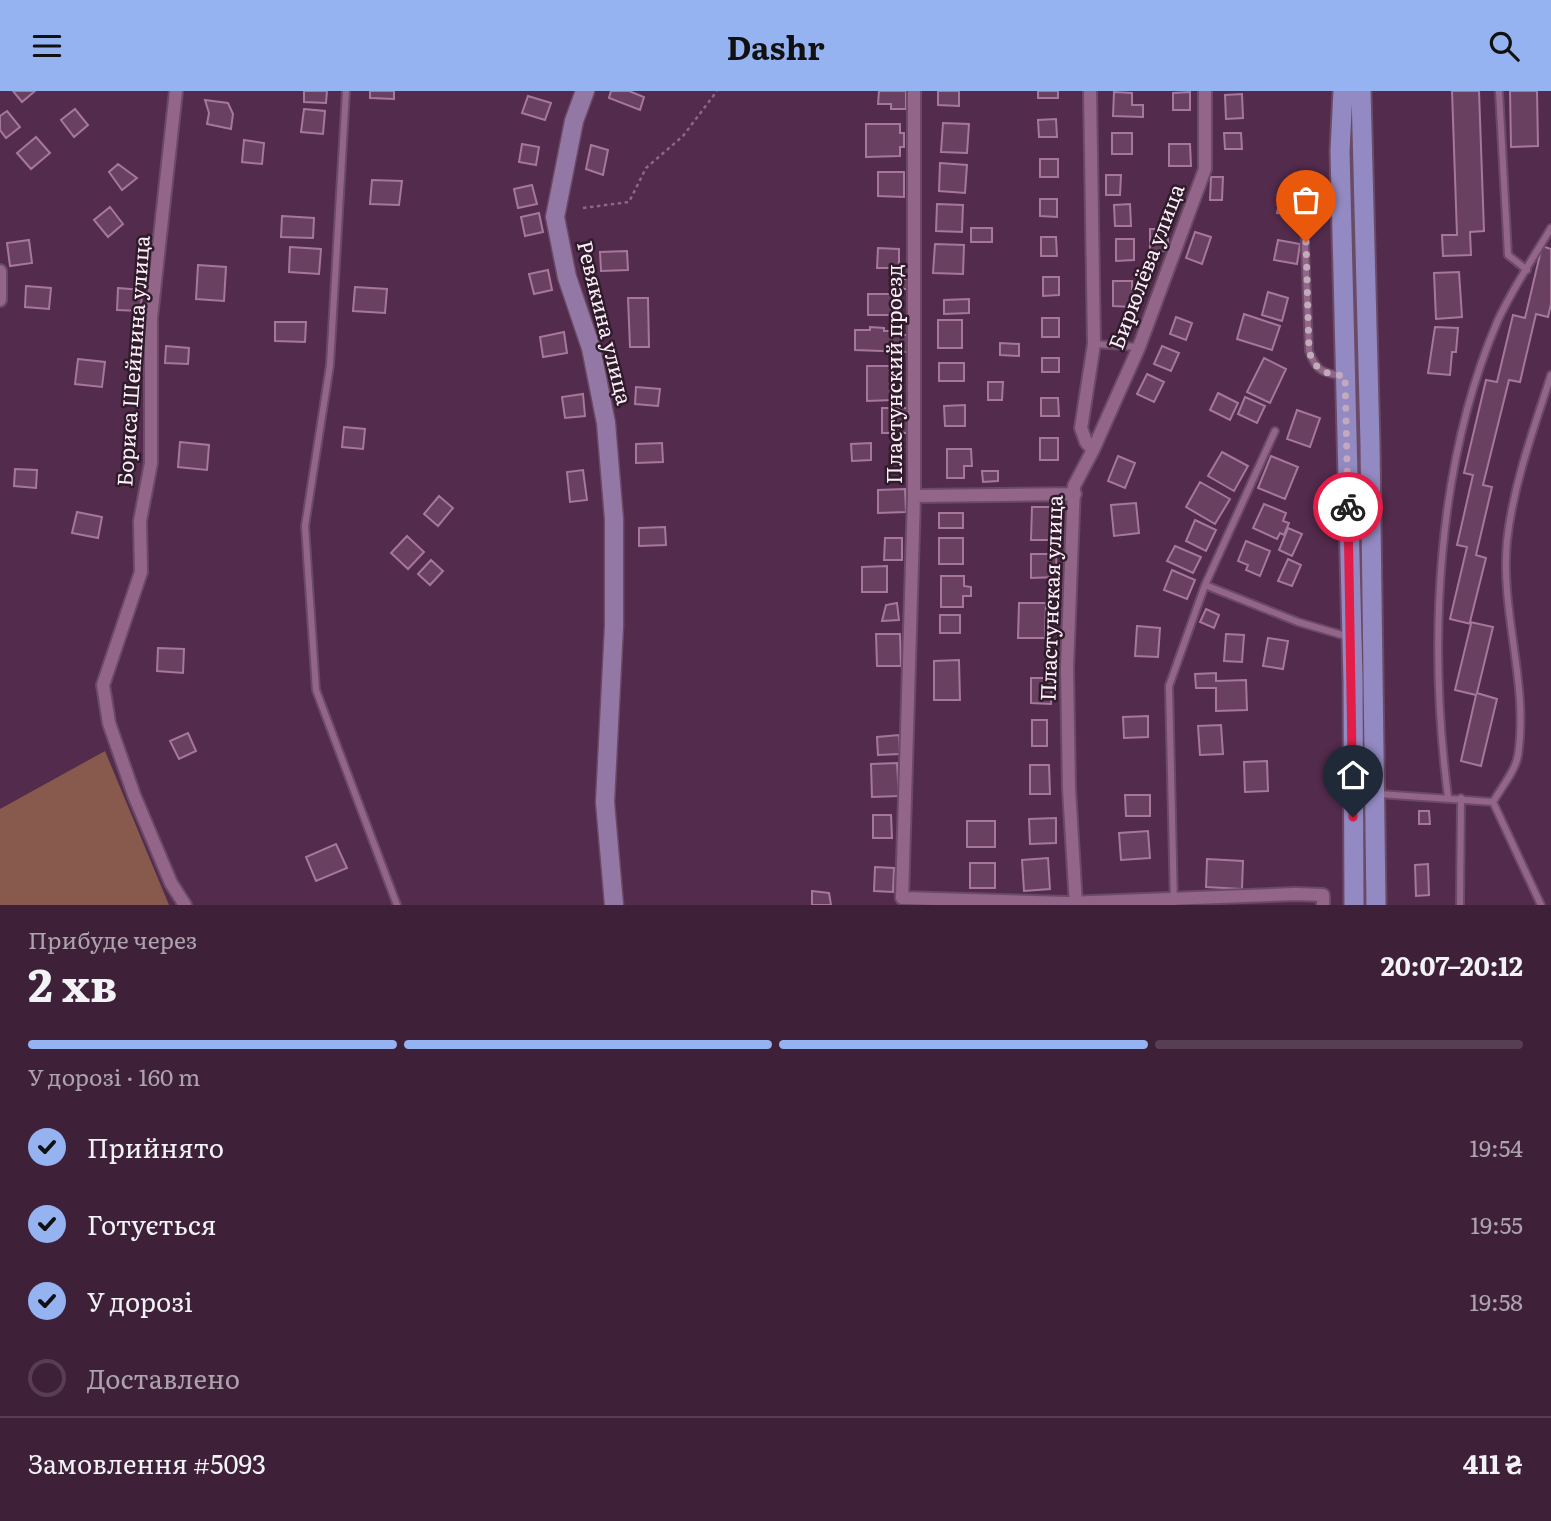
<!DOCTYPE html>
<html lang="uk">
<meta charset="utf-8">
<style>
body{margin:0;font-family:Literata,serif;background:#452841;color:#f1f3f6;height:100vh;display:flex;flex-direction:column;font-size:26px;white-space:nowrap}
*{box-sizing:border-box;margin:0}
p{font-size:23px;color:#ada3ae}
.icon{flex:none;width:38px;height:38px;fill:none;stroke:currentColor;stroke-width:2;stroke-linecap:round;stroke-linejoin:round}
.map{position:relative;height:814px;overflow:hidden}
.sheet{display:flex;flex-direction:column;background:#3e2039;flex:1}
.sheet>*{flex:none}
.pin{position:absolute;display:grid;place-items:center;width:60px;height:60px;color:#fff;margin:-72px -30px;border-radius:50% 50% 50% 0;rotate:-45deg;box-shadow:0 0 7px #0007}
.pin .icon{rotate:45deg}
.courier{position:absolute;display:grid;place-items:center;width:70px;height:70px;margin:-35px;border:5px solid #e11d48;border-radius:50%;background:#fff;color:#222;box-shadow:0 2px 9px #0007}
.head em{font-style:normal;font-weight:700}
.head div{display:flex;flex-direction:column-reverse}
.head{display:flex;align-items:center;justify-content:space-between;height:119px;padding:0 28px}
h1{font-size:46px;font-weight:700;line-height:52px}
.bar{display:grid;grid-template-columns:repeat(4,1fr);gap:10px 7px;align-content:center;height:84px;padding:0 28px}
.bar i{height:9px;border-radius:5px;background:#573e53}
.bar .selected{background:#95b2f1}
.bar p{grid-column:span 4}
.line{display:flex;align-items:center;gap:18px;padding:0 28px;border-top:2px solid #573e53}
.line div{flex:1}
ol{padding:0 28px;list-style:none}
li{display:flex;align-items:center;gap:21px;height:77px}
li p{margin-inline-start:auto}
li .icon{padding:7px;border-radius:50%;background:#95b2f1;color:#111;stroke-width:4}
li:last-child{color:#ada3ae}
li i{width:38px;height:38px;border:4px solid #573e53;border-radius:50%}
header{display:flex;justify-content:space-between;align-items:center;height:91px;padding:0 28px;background:#95b2f1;color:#111;font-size:32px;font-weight:700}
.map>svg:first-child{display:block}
.green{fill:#88594d}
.building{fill:#6a4061;stroke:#a6779b;stroke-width:2}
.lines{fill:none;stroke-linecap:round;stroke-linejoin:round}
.service-casing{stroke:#6b4a65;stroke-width:10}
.minor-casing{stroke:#6b4a65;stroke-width:16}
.secondary-casing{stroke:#6b4a65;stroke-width:21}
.primary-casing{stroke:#6b4a65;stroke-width:23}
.path{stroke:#8a6984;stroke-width:2.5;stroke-dasharray:3.5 3.5;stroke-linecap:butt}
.service{stroke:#936689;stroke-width:6}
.minor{stroke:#936689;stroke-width:12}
.secondary{stroke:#9378a6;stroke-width:18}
.primary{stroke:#938ac3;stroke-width:19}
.done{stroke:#c2a9bc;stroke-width:7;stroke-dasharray:0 12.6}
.route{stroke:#e11d48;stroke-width:9}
.labels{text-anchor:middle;stroke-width:5;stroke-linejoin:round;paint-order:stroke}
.street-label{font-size:21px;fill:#fdedf9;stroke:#2e1c2a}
</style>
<header><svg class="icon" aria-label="menu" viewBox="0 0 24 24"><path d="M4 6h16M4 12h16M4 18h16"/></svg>Dashr<svg class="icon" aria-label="search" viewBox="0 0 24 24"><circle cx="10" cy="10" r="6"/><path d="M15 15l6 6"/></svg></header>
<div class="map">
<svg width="1551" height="814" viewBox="0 0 1551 814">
<rect width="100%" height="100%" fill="#532b4c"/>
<path class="green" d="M105,660L169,814H0V718Z"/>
<path class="building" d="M13,0H35L22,11Z
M304,0H327L326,12L304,11Z
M370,0H394V8L370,7Z
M611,0H629L644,6L640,19L609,7Z
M879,0H906V18H891V13H878Z
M938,0H959V15L938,14Z
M1038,0H1058V7H1038Z
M1452,0H1479L1484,140L1470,141L1471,164L1443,165L1442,144H1457Z
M1510,0H1537L1538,55L1511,56Z
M1114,1L1132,2V14H1143V26L1113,25Z
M1190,1V19H1173V2Z
M1242,3L1243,27L1226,28L1225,4Z
M528,5L551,12L545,29L522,22Z
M205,9L228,12L233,23L231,38L207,33L209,22Z
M75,18L88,34L74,46L61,29Z
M304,18L325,20L323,43L301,41Z
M7,20L20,36L6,47L0,39V25Z
M1056,28L1057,46H1039L1038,29Z
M943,32L969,33L967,62L941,61Z
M866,33H900V42H904V56H900V65L866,66Z
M1112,42H1132V63H1112Z
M1224,42H1241L1242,58H1225Z
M36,46L50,62L31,78L17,62Z
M244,49L264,52L262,73L242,71Z
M522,53L539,56L536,74L519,71Z
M1169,53H1190L1191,75H1169Z
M591,54L608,59L603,84L586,78Z
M1040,68H1058V86H1040Z
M940,72L967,74L965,102L939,100Z
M118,73L137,87L122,99L109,81Z
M878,81H904V106L878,105Z
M1106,84H1121L1120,104H1106Z
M1211,86H1223L1222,109H1210Z
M372,89L402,90L399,114L370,113Z
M532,94L537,113L518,117L514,98Z
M1282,100L1294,102L1289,124L1277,122Z
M1040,108H1057V126L1040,125Z
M937,113L963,114L962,141L936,140Z
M1130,113L1131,135H1115L1114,114Z
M110,116L123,133L108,146L94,129Z
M539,122L543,141L525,145L521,126Z
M282,125L314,127L313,147L281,146Z
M971,137H992V151H971Z
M1150,138H1168V160H1150Z
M1195,141L1211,146L1202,173L1186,167Z
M1041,146H1056L1057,165H1041Z
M1116,148H1134V169L1116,170Z
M29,149L32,172L10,175L7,152Z
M1278,149L1300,153L1297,173L1274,169Z
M935,153L964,154L963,183L933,182Z
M1542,155L1551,158V213L1548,226L1536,223L1520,291L1509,289L1483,394L1492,396L1476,464L1486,467L1470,531L1493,536L1477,602L1497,608L1481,675L1461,670L1476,604L1455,599L1471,533L1450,528L1467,456L1457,454L1473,384L1464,382L1486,289L1497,291L1513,224L1525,227Z
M290,156L321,158L319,183L289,181Z
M878,157L899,158V177H877Z
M627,160L628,179L601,180L600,161Z
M198,174L226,176L224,210L196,208Z
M548,179L552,199L534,203L529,183Z
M1459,181L1462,226L1436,228L1434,182Z
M1043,186H1059V204L1043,205Z
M894,188H910V198H894Z
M1113,190H1132V198H1137V208H1132V216L1113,215Z
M26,195L51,197L49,218L25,216Z
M355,196L387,198L385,222L353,220Z
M118,197L142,199L141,220L117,219Z
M1268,201L1288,207L1282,230L1262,224Z
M868,203H892V224H868Z
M628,207H648L649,256H630Z
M969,208V222L944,223V209Z
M1244,223L1280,235L1272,259L1237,248Z
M1176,226L1192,232L1186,249L1170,243Z
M1042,227H1059V246H1042Z
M938,229H962V257H938Z
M275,231H306L305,251L275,250Z
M870,236L884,237V240H894V244H908V261L855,259V239H870Z
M1435,236L1458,237L1456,261H1452L1450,284L1428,282Z
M564,241L567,262L543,266L540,246Z
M1000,252L1019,253V265L1000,264Z
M166,255L189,257L188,273L165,272Z
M1162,255L1179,262L1171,280L1154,273Z
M1042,267H1059V281H1042Z
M1264,267L1286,278L1270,312L1247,301Z
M78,268L105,271L102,296L75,293Z
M939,272H964V290H939Z
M867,275H893V309L867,310Z
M1147,283L1164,291L1154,311L1137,303Z
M988,291H1003L1002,309H988Z
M636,296L660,298L658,315L635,313Z
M1218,302L1238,312L1230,329L1210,319Z
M583,303L585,325L565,327L562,306Z
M1245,306L1265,315L1257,332L1238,323Z
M1041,307H1058L1059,325H1041Z
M965,314V335H945L944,315Z
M882,317H907V342H882Z
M1297,319L1320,327L1310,356L1287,348Z
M344,336L365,338L363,358L342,356Z
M1040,347H1058V369H1040Z
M180,351L209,354L207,379L178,376Z
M662,352L663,371L636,372V353Z
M871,352V369L852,370L851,353Z
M947,358H971L972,375H964V387H947Z
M1222,361L1248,375L1234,400L1208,385Z
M1118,365L1135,372L1125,397L1108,390Z
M1271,365L1298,376L1285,408L1258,397Z
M15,378L37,379L36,397L14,395Z
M583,379L587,409L570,411L567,381Z
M982,380H998V390L983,391Z
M1200,391L1230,408L1215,433L1186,416Z
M905,398L906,421L878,422V399Z
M439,405L453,417L438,435L424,423Z
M1136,412L1139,442L1114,445L1111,414Z
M1264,413L1286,422L1283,430L1289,432L1284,444L1280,442L1277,448L1253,437Z
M1032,416H1057V449H1031Z
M77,421L102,426L98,447L72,442Z
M939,422H963V437H939Z
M1195,429L1216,439L1206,460L1186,450Z
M665,436L666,454L639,455V437Z
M1288,437L1302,443L1292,465L1279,459Z
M407,445L424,461L408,478L391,462Z
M885,447H902V469H884Z
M939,447H963V473H939Z
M1246,450L1270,460L1260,485L1246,479L1248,474L1238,470Z
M1175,455L1201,466L1193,482L1167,470Z
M1031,463H1056L1057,486L1031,487Z
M1288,468L1301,474L1292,495L1278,490Z
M431,469L443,480L430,494L418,483Z
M887,475V501H862V476Z
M1172,479L1195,489L1187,508L1164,499Z
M941,485H964V495L971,496V505H963V516H941Z
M897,512L899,529L882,530L886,514Z
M1019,512H1046L1045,547H1018Z
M1206,518L1219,524L1214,537L1200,531Z
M940,524H960V542H940Z
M1137,535L1160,537L1158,566L1135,565Z
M876,543H900L901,575H877Z
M1226,543L1244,544L1242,571L1224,570Z
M1268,547L1288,550L1283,578L1263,575Z
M158,557L184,558L183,582L157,580Z
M959,569L960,609H934V570Z
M1216,582V590L1246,589L1247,619L1216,620V597H1196L1195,583Z
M1031,587H1052L1051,613L1031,612Z
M1148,625V646L1124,647L1123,626Z
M1032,629H1047V655H1032Z
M1221,634L1223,663L1200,664L1198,635Z
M188,642L196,660L179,668L170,650Z
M899,644L900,663L878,664L877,646Z
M1267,670L1268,700L1245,701L1244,671Z
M897,672L899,705L872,706L871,673Z
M1030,674H1049L1050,703H1030Z
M1125,704H1150V725H1126Z
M1419,720H1429L1430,733H1419Z
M873,724H891L892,747H873Z
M1056,727V752L1030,753L1029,728Z
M967,730H995V756H967Z
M1148,740L1150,767L1121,769L1119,742Z
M336,753L347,777L316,790L306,766Z
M1048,767L1050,798L1024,800L1022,769Z
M1207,768L1243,770L1242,798L1206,796Z
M970,772H995V797H970Z
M1428,773L1429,804L1416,805L1415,774Z
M875,776L894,777L893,801L874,800Z
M812,800L829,802L831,814H812Z"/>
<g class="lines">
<g class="service-casing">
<path id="service" d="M346,0L330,274L305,435L316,599L397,814
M1499,0L1508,164L1527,179
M1303,102L1309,260C1316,280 1323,282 1343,285
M1094,253L1138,256
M1205,494L1298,531L1349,546
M1379,703L1493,711L1541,814
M1448,706C1428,552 1436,373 1498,229C1513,197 1533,167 1551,137
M1493,711C1501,697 1516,679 1518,664C1529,593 1500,521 1507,450C1513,394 1534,337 1551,284
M1174,814L1169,595L1205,494L1275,340
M1460,814L1461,707"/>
</g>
<g class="minor-casing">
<path id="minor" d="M176,0L151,227V372L140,430L141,481L103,594L109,632L134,704L171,792L185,814
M914,0V405L1075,403
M0,180V209
M1093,359L1139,256L1205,78V0
M914,405L902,807L1067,812L1295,803L1323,804V814
M1076,814L1069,698L1067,577L1074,395L1093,359L1086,351L1081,337L1094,253L1090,0"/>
</g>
<g class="secondary-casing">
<path id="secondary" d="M585,0L574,30L555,126L567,186L591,257L606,332L614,428V535L605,711L614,814"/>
</g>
<g class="primary-casing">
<path id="primary" d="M1343,0L1340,60L1353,589L1354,814
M1361,0L1370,353L1376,814"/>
</g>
<path class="path" d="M583,117L629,111L646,77L683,45L717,0"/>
<use href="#service" class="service"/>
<use href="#minor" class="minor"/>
<use href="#secondary" class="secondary"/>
<use href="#primary" class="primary"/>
</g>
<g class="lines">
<path class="done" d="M1306,151L1309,260C1316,281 1324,282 1345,285L1348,416"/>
<path class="route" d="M1348,416L1353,726"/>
</g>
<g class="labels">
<g class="street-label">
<text transform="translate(1147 176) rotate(-69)" y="7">Бирюлёва улица</text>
<text transform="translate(604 232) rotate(76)" y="7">Ревякина улица</text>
<text transform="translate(134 270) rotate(-86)" y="7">Бориса Шейнина улица</text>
<text transform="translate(895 283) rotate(-90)" y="7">Пластунский проезд</text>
<text transform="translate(1052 507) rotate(-88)" y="7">Пластунская улица</text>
</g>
</g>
</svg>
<div class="pin" style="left:1306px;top:151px;background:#ea580c"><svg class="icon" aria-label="bag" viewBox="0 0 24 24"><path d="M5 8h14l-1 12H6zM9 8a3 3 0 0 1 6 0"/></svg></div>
<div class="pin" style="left:1353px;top:726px;background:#1f2937"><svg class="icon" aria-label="home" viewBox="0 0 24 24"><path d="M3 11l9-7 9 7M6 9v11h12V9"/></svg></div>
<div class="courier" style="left:1348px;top:416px"><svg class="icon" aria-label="bike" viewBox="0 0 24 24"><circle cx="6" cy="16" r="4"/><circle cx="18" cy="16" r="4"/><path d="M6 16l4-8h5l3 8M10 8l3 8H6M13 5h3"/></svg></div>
</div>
<section class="sheet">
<div class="head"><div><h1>2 хв</h1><p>Прибуде через</p></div><em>20:07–20:12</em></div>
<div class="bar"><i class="selected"></i><i class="selected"></i><i class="selected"></i><i></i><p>У дорозі · 160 m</p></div>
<ol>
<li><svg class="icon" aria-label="check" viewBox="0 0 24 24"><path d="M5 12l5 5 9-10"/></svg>Прийнято<p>19:54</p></li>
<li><svg class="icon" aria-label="check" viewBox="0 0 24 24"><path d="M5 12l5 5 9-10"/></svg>Готується<p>19:55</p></li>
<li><svg class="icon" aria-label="check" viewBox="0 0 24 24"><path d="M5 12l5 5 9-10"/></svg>У дорозі<p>19:58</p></li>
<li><i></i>Доставлено</li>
</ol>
<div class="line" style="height:91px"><div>Замовлення #5093</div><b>411 ₴</b></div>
</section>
